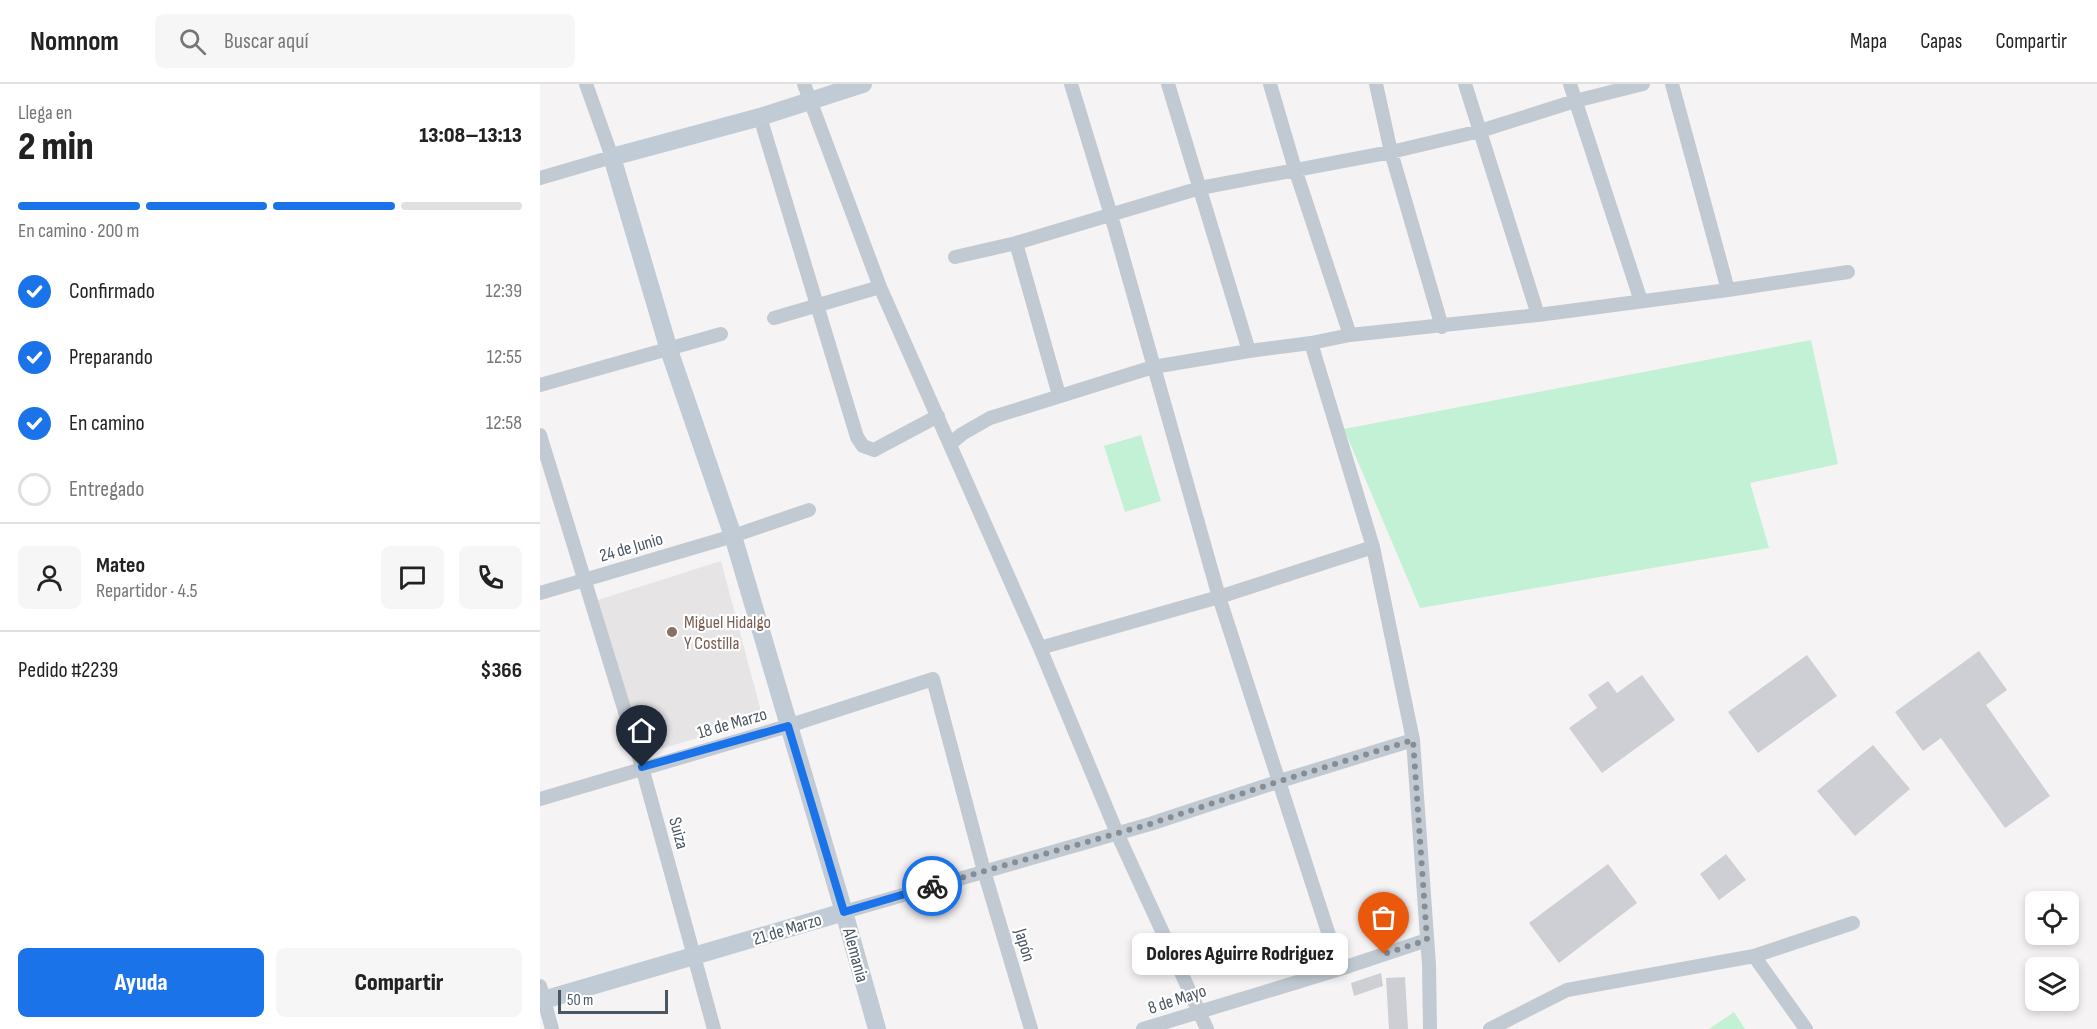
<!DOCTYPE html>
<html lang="es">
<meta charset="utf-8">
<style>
body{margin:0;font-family:"Sofia Sans Condensed",sans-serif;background:#f6f6f6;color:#222;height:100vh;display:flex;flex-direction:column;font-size:22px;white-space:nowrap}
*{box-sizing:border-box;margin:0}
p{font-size:20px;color:#767676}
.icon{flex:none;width:33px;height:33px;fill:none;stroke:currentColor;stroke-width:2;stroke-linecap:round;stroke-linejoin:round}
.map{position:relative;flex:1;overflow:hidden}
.drawer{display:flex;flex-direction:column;background:#fff;width:540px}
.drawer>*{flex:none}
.buttons{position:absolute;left:1485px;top:807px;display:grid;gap:12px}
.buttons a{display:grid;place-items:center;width:54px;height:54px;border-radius:9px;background:#fff;box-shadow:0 3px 9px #0003;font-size:30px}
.scale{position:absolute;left:18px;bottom:15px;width:110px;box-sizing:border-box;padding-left:6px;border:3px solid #4a5661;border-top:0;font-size:16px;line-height:21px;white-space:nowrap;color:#4a5661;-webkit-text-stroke:4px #fff;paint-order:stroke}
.pin{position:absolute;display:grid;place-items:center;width:51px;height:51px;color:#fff;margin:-62px -26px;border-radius:50% 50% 50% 0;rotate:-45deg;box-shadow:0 0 6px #0007}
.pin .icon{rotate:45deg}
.courier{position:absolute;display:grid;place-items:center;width:60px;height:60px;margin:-30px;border:4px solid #1a73e8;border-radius:50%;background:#fff;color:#222;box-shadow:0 2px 8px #0007}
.bubble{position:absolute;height:42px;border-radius:9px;background:#fff;box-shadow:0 3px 9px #0003;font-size:20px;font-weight:800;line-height:42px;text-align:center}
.overview em{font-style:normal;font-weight:800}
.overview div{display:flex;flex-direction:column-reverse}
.overview{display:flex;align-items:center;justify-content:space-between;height:102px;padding:0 18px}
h1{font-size:39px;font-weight:800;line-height:45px}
.bar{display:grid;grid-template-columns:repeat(4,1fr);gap:9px 6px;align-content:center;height:72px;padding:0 18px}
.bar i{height:8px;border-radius:4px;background:#e0e0e0}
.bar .on{background:#1a73e8}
.bar p{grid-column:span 4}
.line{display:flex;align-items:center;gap:15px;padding:0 18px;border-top:2px solid #e0e0e0}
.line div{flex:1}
.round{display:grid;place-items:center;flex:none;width:63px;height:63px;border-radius:9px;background:#f6f6f6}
ol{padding:0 18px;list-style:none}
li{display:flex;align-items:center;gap:18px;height:66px}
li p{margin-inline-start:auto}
li .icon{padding:6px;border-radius:50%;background:#1a73e8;color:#fff;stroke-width:4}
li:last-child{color:#767676}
li i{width:33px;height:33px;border:3px solid #e0e0e0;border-radius:50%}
.primary-button{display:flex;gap:12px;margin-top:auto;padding:12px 18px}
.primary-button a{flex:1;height:69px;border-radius:9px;background:#1a73e8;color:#fff;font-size:24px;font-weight:800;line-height:69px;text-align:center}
.primary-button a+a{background:#f6f6f6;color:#222}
header{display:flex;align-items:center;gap:36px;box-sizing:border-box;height:84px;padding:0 30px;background:#fff;border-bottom:2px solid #e0e0e0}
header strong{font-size:28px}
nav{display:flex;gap:33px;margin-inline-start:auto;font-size:21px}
.search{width:420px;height:54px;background:#f6f6f6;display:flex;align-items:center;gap:15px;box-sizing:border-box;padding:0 21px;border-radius:9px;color:#767676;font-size:22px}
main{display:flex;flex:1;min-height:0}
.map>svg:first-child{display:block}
.education{fill:#e6e4e5}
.green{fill:#c3f1d5}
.building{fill:#cdcfd5}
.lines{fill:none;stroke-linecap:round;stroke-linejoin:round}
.street{stroke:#c1cad2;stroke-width:14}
.secondary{stroke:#c1cbd6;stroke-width:18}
.done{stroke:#868d94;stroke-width:6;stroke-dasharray:0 10.8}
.route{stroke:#1a73e8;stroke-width:8}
.education-dot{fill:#8d6e63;stroke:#fff;stroke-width:2}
.labels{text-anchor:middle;stroke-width:4.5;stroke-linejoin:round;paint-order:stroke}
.street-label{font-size:18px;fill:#4a5661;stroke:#fff}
.education-label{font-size:18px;fill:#785e54;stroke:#fff;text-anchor:start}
</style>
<header>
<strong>Nomnom</strong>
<div class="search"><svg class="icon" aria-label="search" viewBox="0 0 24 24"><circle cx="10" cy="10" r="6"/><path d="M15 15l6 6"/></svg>Buscar aquí</div>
<nav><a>Mapa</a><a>Capas</a><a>Compartir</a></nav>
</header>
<main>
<section class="drawer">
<div class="overview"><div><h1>2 min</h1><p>Llega en</p></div><em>13:08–13:13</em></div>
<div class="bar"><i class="on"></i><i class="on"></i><i class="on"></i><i></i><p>En camino · 200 m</p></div>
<ol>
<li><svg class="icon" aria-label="check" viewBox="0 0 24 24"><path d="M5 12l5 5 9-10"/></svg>Confirmado<p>12:39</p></li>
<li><svg class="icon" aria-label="check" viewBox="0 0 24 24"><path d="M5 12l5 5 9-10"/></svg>Preparando<p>12:55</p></li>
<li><svg class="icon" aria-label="check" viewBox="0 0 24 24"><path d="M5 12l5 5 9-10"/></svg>En camino<p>12:58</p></li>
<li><i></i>Entregado</li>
</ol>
<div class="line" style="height:108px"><a class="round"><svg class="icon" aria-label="person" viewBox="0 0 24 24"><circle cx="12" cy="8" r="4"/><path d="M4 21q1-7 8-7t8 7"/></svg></a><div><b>Mateo</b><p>Repartidor · 4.5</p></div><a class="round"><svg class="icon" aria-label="chat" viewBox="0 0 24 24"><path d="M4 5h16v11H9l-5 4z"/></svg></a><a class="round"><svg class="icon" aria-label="phone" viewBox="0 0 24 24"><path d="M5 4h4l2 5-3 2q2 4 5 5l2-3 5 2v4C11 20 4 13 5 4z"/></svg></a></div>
<div class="line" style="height:78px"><div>Pedido #2239</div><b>$366</b></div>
<div class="primary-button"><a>Ayuda</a><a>Compartir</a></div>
</section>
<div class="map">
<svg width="1557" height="945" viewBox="0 0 1557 945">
<rect width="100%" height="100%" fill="#f5f3f3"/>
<path class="education" d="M181,477L223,635L103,670L55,517Z"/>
<path class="green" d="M1271,256L1298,380L1210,399L1229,464L880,524L804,345Z
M601,351L621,417L585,428L564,362Z
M1194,928L1205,945H1169Z"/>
<path class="building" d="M1439,567L1467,606L1446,621L1510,712L1465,744L1401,654L1383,667L1355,628Z
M1267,571L1297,612L1218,669L1188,628Z
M1102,591L1135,636L1062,689L1029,644L1057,624L1048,611L1068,597L1077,609Z
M1333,661L1370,705L1315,752L1277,707Z
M1186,770L1206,796L1179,816L1160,790Z
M1068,780L1097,819L1019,879L989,839Z
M841,889L843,902L814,912L811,899Z
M865,893L868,945H849L846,894Z"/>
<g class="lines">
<path class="street" d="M264,0L340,203L500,564L577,749L667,945
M531,0L571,131L679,513L800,885
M628,0L709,267
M730,0L755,85L810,251
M836,0L851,68L902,243
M925,0L998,231
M1030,0L1101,217
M1132,0L1188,206
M220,33L317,353L323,362L334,366L398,332
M0,94L72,73L46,0
M476,159L519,311
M415,173L476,159L660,104L851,68L940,47L1035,17L1103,0
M234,234L340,203
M771,259L833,463L873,656L889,881L890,945
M0,301L181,250
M0,351L102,683L174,945
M410,360L422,350L450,334L613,283L709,267L771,259L810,251L998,231L1188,206L1308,188
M0,509L193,452L269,426
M500,564L679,513L833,463
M0,715L248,642L393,595L444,787L491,945
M304,828L610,740L740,697L873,656
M1214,872L1266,945
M0,902L12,945
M603,945L800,885L887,856
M950,945L1027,906L1214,872L1313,839"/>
<path class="secondary" d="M323,0L220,33L72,73L129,266L193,452L304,828L337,945
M0,917L304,828"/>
</g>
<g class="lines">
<path class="done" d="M392,802L610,740L740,697L873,656L887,856L844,870"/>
<path class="route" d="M102,683L248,642L304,828L392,802"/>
</g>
<circle class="education-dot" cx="132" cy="548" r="6"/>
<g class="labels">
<g class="street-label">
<text transform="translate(91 463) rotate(-16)" y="6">24 de Junio</text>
<text transform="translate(192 639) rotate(-16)" y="6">18 de Marzo</text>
<text transform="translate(139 749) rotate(75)" y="6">Suiza</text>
<text transform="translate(247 845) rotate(-17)" y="6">21 de Marzo</text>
<text transform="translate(485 861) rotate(73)" y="6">Japón</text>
<text transform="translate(316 871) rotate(75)" y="6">Alemania</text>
<text transform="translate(637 915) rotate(-18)" y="6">8 de Mayo</text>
</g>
<g class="education-label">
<text x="144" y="544">Miguel Hidalgo<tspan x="144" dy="21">Y Costilla</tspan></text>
</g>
</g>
</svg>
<div class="buttons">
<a><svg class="icon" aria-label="locate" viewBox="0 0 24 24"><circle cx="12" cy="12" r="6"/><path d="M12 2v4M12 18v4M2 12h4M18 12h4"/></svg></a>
<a><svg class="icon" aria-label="layers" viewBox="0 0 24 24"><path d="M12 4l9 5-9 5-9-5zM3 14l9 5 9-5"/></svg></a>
</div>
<div class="scale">50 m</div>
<div class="pin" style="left:844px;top:870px;background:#ea580c"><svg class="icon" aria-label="bag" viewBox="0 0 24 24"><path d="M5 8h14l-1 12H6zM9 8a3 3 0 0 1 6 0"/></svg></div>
<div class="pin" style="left:102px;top:683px;background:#1f2937"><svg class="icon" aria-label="home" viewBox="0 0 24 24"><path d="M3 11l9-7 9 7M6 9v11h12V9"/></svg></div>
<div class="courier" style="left:392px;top:802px"><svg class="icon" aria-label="bike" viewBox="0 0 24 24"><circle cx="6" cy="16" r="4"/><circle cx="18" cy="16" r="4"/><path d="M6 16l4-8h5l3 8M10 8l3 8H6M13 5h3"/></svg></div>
<div class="bubble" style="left:592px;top:849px;width:216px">Dolores Aguirre Rodriguez</div>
</div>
</main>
